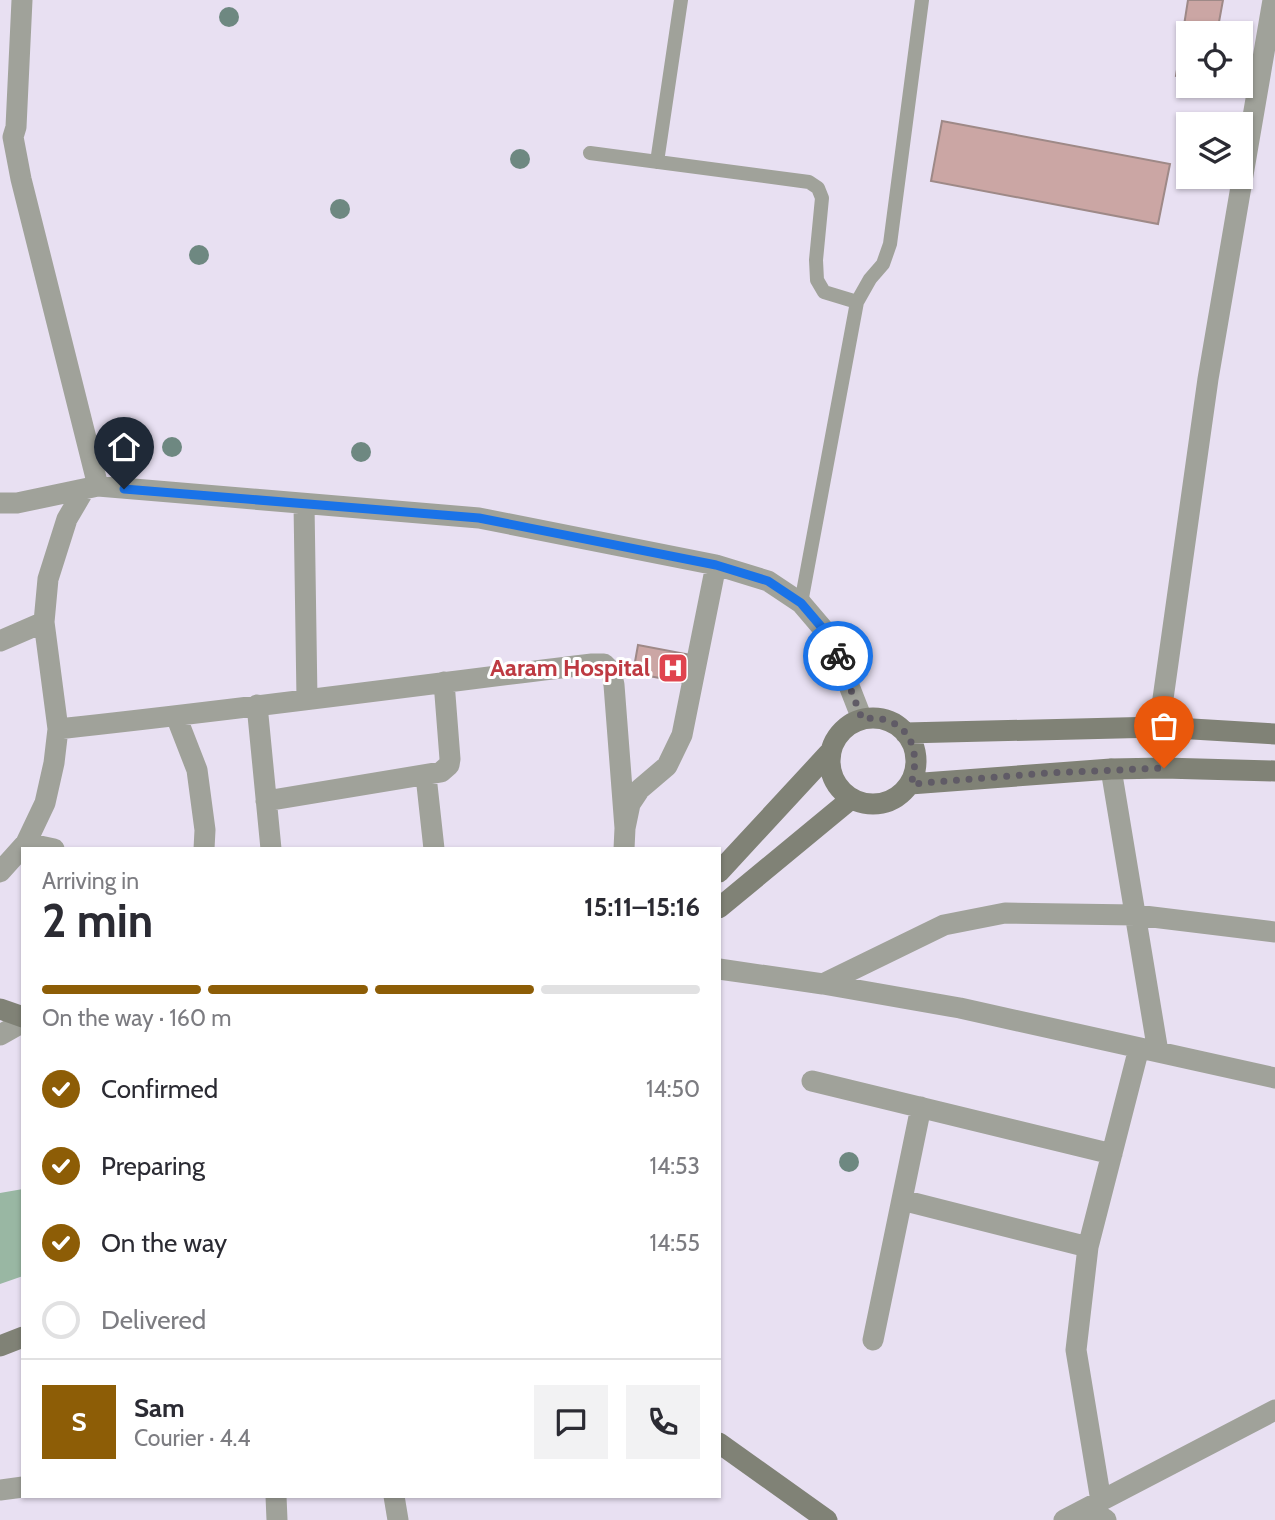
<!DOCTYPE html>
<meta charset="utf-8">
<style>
body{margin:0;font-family:Cabin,sans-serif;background:#f2f2f3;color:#2b2b33;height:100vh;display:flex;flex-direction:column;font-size:26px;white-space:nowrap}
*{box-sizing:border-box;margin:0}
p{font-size:23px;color:#7c7c81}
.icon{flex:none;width:38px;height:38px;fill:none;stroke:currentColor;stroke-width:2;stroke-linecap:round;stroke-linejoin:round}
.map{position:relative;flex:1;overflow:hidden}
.side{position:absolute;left:21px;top:847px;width:700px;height:651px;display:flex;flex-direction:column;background:#fff;border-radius:0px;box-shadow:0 2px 5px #0004}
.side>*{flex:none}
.buttons{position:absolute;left:1176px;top:21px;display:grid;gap:14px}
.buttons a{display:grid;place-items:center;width:77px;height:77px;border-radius:0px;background:#fff;box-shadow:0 2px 5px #0004;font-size:35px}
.pin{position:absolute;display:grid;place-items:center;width:60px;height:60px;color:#fff;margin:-72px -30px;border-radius:50% 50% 50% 0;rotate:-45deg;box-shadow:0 0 7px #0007}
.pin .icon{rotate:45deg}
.courier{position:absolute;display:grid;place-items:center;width:70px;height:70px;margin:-35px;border:5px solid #1a73e8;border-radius:50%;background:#fff;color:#222;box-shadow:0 2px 9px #0007}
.head em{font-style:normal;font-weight:800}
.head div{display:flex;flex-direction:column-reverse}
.head{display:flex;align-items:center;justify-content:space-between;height:119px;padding:0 21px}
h1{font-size:46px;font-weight:800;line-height:52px}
.bar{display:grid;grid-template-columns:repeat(4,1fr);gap:10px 7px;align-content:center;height:84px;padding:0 21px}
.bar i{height:9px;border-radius:5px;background:#e1e1e2}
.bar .current{background:#8d5d06}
.bar p{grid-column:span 4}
.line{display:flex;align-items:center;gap:18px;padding:0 21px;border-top:2px solid #e1e1e2}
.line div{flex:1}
.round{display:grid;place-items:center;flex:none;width:74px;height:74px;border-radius:0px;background:#f2f2f3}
ol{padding:0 21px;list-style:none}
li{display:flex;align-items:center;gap:21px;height:77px}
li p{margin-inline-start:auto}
li .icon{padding:7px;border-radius:50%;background:#8d5d06;color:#fff;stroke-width:4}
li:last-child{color:#7c7c81}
li i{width:38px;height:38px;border:4px solid #e1e1e2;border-radius:50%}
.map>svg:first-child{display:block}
.forest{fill:#99b7a3}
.building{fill:#cba6a4;stroke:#9e8987;stroke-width:2}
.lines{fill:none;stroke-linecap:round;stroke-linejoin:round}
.lane{stroke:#a0a29a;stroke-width:14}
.street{stroke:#a0a29a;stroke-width:21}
.secondary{stroke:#808276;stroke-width:21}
.tree{fill:#6e8881}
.done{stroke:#605b66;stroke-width:7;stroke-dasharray:0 12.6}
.route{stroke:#1a73e8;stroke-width:9}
.labels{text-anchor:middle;stroke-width:6;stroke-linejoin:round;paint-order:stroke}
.health-label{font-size:24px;font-weight:bold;fill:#be3a42;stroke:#fff;text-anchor:end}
</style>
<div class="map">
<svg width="1275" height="1520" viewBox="0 0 1275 1520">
<rect width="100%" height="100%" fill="#e8e0f2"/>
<path class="forest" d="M23,1189V1276L0,1284V1193Z"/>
<path class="building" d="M1188,0H1223L1217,33H1188V78L1176,76Z
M942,121L1170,164L1158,224L931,181Z
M638,645L691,655L686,683L633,673Z"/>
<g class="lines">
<path class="lane" d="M590,153L809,182L818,188L822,198L816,260L817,280L824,292L857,302
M657,162L681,0
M801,603L857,302L870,279L883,264L890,244L922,0"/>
<path class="street" d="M22,0L16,127L13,137L21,179L98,486
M0,503H17L98,486L479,518L716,565L768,581L801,603L830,637L862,719
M304,504L307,699
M0,641L44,622
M257,705L271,849
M176,716L197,770L205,830L204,849
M1159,727L1208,379L1273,0
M58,729C236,710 414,686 592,664H604L611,671L614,685L625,828
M1111,769L1158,1052
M426,776L434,849
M266,801L441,772L449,765L450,759L444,682
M26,843L54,849
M624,849L625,828L630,804L640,789L667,766L682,735L716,565
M0,872L26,843L45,803L54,763L58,729L44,622L48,579L67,519L84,490
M719,969L823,984L960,1008L1275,1078
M823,984L944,925L1005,913L1136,915L1275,932
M0,1035L23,1022
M812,1081L1112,1154
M902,1200L1088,1247
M873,1340L921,1107
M0,1490L23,1487
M276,1496L277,1520
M394,1496L398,1520
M1101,1501L1076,1350L1088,1247L1139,1048
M1087,1508L1106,1520
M1064,1520L1275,1410"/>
<path class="secondary" d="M830 761a43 43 0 1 1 86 0a43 43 0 1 1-86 0Z
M905,733L1159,727L1275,734
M910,784L1111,769L1164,768L1275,771
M719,872L830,752
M719,908L851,799
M0,1009L23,1017
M0,1346L23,1337
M719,1443L827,1520"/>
</g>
<g class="tree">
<circle cx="229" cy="17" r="10"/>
<circle cx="520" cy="159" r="10"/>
<circle cx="340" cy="209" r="10"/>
<circle cx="199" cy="255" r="10"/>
<circle cx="172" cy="447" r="10"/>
<circle cx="361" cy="452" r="10"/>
<circle cx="849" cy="1162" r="10"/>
</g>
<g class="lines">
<path class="done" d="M838,656L862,719C905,713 923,746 911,784L1048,773L1164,768"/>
<path class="route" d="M124,489L479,518L716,565L768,581L801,603L830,637L838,656"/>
</g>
<defs>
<g id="hospital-square" transform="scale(1.575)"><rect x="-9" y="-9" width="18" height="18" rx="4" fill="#e0444e" stroke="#fff"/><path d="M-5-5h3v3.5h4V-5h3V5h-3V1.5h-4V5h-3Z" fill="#fff"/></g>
</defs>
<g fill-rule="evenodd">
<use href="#hospital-square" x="673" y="668"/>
</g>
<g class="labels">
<g class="health-label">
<text x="650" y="676">Aaram Hospital</text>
</g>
</g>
</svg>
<div class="buttons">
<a><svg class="icon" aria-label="locate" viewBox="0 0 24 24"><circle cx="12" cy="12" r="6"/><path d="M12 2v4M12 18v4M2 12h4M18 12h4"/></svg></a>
<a><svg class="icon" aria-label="layers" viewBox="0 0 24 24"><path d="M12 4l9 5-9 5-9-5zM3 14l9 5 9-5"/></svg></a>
</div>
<div class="pin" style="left:1164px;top:768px;background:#ea580c"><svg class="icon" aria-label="bag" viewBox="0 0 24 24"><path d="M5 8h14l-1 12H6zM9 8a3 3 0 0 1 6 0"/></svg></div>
<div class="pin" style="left:124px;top:489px;background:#1f2937"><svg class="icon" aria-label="home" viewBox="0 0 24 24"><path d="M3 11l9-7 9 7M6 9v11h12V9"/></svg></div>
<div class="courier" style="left:838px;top:656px"><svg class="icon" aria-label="bike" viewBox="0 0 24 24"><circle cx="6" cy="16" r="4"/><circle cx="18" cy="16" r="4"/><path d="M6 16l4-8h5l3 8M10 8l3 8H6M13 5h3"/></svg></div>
<section class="side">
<div class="head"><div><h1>2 min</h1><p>Arriving in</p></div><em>15:11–15:16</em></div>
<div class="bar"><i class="current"></i><i class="current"></i><i class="current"></i><i></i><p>On the way · 160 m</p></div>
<ol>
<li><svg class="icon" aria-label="check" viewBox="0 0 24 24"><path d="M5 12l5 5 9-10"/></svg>Confirmed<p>14:50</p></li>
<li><svg class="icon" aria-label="check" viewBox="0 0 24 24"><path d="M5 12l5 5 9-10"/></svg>Preparing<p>14:53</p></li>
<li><svg class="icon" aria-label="check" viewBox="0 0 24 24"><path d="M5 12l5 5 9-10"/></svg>On the way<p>14:55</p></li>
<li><i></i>Delivered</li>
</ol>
<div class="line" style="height:126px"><b class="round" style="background:#8d5d06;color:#fff">S</b><div><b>Sam</b><p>Courier · 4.4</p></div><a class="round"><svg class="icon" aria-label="chat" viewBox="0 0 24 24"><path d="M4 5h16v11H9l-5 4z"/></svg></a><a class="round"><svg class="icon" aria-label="phone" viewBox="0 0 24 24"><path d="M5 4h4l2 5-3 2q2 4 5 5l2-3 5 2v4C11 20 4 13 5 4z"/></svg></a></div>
</section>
</div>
